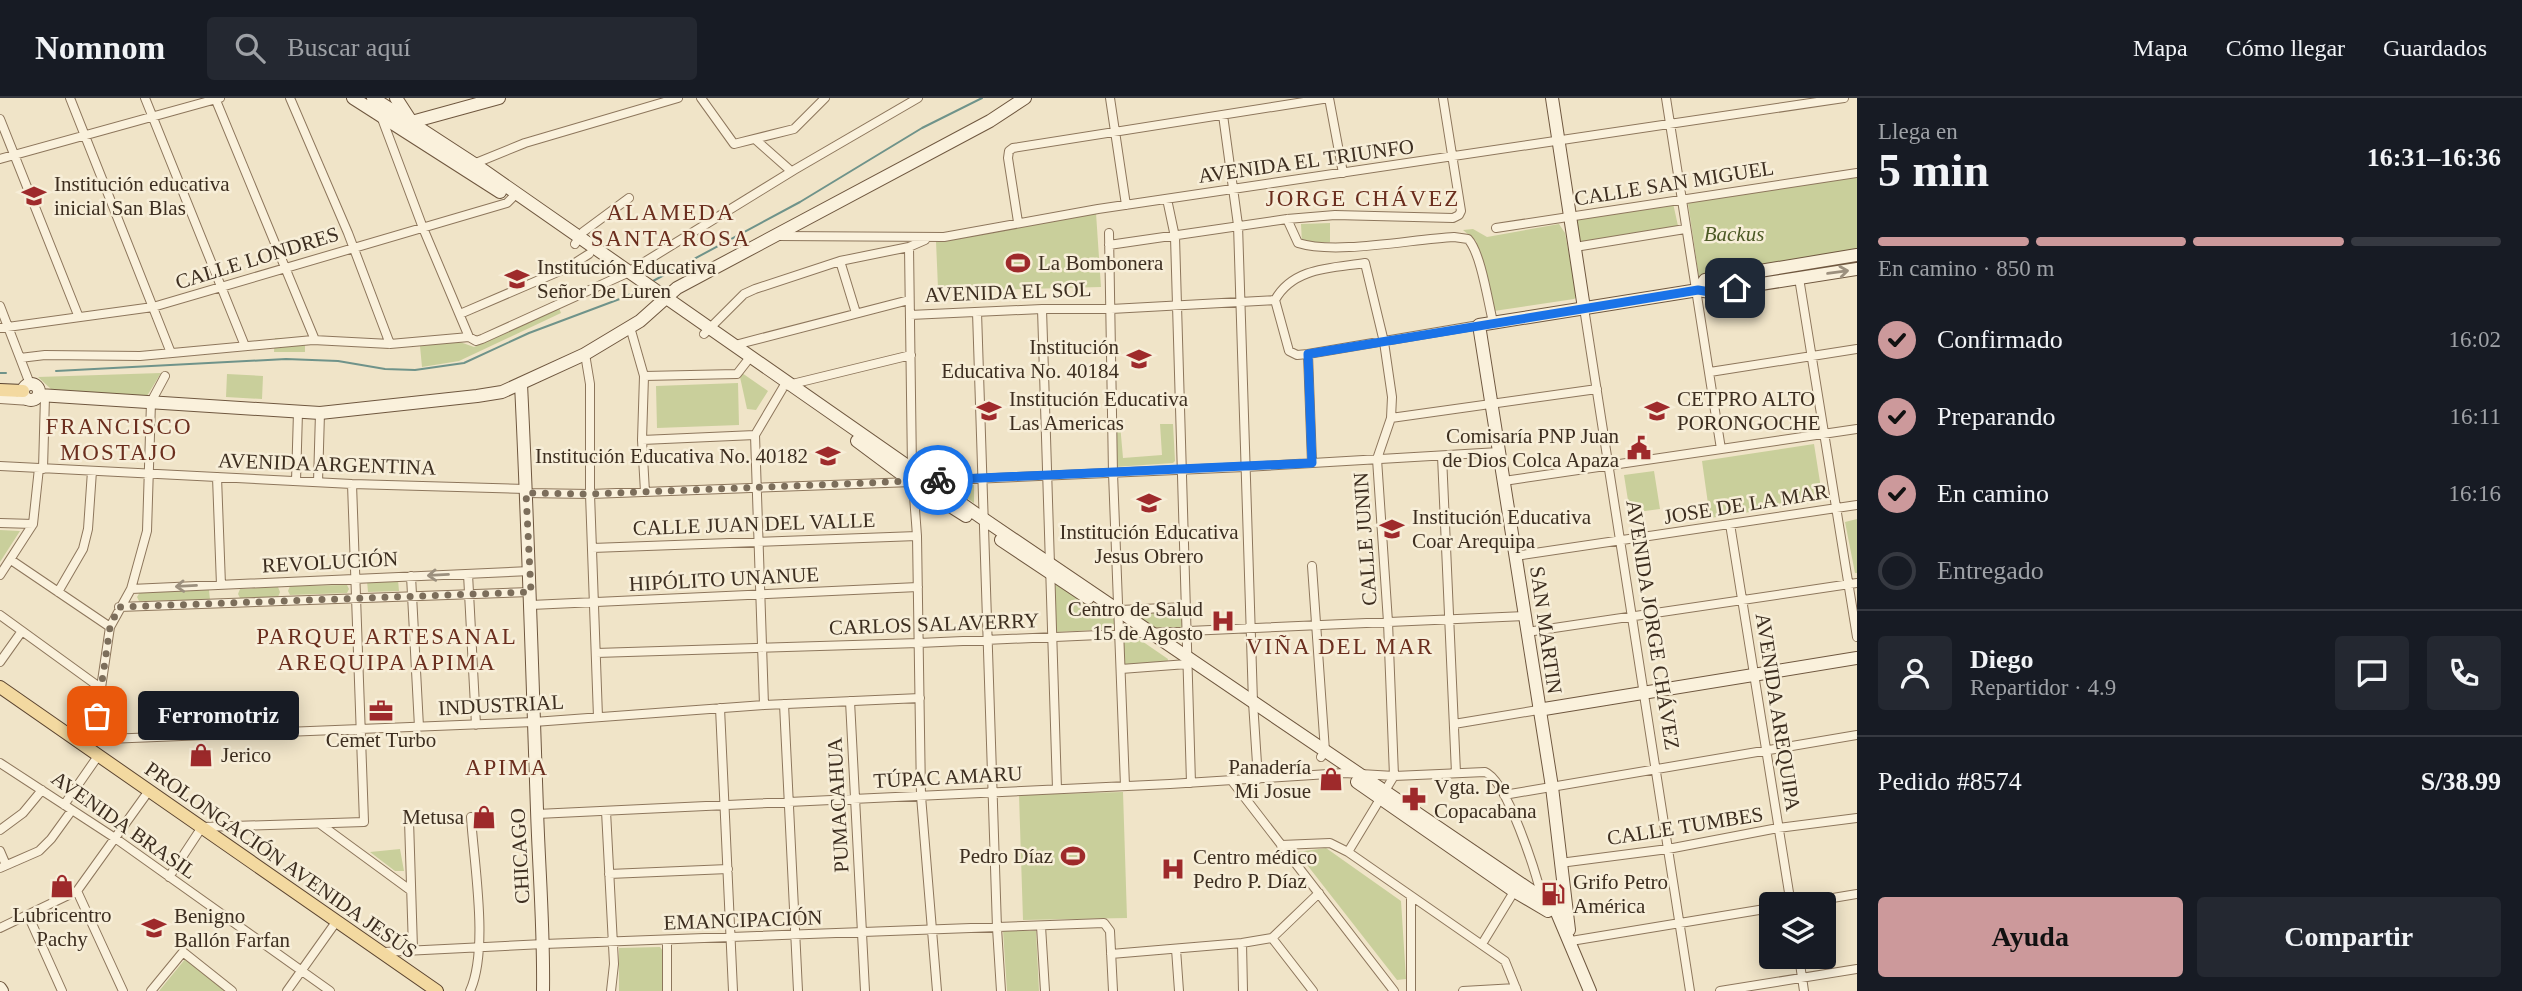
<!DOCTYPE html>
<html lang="es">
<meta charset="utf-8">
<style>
body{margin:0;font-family:"Times New Roman",serif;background:#242831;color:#f1f3f6;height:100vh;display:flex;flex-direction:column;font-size:26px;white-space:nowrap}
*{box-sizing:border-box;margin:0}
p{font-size:23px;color:#9ea1a6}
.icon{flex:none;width:38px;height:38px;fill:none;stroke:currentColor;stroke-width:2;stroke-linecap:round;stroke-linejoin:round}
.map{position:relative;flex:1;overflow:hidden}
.sheet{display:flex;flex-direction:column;background:#171b24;width:665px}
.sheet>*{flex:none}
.controls{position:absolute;left:1759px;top:794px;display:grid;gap:14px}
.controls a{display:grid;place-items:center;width:77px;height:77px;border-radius:7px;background:#171b24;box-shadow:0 4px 18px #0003;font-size:35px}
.pin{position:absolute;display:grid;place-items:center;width:60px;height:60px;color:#fff;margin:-30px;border-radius:14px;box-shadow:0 4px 10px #0006}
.courier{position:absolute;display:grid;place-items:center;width:70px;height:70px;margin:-35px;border:5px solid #1a73e8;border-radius:50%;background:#fff;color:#222;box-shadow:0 2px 9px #0007}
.bubble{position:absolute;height:49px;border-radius:7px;background:#171b24;box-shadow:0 4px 18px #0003;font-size:23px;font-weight:700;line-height:49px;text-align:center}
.summary em{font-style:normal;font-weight:700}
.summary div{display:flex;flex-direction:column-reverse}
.summary{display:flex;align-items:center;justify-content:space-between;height:119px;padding:0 21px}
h1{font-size:46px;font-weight:700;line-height:52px}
.bar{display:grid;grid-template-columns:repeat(4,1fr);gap:10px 7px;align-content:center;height:84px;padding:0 21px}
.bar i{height:9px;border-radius:5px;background:#363941}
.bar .current{background:#cc999b}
.bar p{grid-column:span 4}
.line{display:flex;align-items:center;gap:18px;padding:0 21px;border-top:2px solid #363941}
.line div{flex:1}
.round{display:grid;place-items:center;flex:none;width:74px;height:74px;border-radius:7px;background:#242831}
ol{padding:0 21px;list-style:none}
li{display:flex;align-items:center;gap:21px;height:77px}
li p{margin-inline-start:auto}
li .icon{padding:7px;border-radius:50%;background:#cc999b;color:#111;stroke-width:4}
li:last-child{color:#9ea1a6}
li i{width:38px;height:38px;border:4px solid #363941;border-radius:50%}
.action{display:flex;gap:14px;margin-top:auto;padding:14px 21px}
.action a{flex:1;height:80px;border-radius:7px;background:#cc999b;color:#111;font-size:28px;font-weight:700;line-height:80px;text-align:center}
.action a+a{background:#242831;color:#f1f3f6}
header{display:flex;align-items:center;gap:42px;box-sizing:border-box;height:98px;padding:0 35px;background:#171b24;border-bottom:2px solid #363941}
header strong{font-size:33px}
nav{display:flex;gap:38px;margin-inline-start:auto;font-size:24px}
.search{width:490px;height:63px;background:#242831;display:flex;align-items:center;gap:18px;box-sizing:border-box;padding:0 24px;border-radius:7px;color:#9ea1a6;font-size:26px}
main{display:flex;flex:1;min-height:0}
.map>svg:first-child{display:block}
.green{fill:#c9cf9b}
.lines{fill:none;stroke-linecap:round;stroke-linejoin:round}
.stream{stroke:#6f938a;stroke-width:2}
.street-casing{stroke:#8d765c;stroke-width:10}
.secondary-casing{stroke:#6f573f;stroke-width:14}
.primary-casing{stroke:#5b4430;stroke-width:14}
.street{stroke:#faf1dc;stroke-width:8}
.secondary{stroke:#faf1dc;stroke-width:12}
.primary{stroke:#f3d9a0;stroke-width:12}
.oneway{stroke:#9c907e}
.done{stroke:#7c6e5b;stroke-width:7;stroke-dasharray:0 12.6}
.route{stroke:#1a73e8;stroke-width:9}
.labels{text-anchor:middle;stroke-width:5;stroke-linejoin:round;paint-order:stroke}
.street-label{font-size:21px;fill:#3d2e20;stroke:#f7eed8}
.poi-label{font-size:21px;fill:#3d2e20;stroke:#f7eed8;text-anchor:start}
.park-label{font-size:21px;font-style:italic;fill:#4d5a26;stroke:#f7eed8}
.neighbourhood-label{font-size:23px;letter-spacing:2px;fill:#6b2e1e;stroke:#f7eed8}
</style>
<header>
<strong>Nomnom</strong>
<div class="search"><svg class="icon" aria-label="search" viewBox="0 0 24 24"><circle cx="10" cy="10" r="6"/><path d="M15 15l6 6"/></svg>Buscar aquí</div>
<nav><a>Mapa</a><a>Cómo llegar</a><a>Guardados</a></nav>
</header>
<main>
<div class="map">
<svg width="1857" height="893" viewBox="0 0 1857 893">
<rect width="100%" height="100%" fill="#f0e4c8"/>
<path class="green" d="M1857,79V151L1699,180L1688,105Z
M1673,105L1678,128L1580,146L1576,120Z
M1096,115L1101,189L990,192V188L938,190L936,143Z
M1330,125V144L1302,146L1301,126Z
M1559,126L1565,135L1577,199L1574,201L1494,213L1490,211L1476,143L1463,132L1473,131L1487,139Z
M559,210L561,215L459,263L422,269L420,248L460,244L474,249Z
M275,240H305V254H274Z
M161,275L147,298L51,291L38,279Z
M742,275L768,293L756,312L747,311L740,279Z
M227,276L263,278L262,301L226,299Z
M738,285L739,327L657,330L656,288Z
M1120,326L1123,360L1162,357L1160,326H1173L1175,363L1173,365L1114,369L1113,327Z
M1814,346L1823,403L1710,420L1702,363Z
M1654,373L1660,411L1630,415L1624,377Z
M974,387V405L950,388Z
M1857,421V475H1855L1845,424Z
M0,432L20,433L0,464Z
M398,482L399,493L368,494L367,483Z
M1055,484L1116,522L1115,531L1056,534Z
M347,487L349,491L347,495L290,497L288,493L290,488Z
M278,489L280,494L278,499L240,500L238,496L240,491Z
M209,492L210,502L139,503L137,499L140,494Z
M1181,512L1183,532L1153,533L1135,519V516Z
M1136,539L1168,561L1167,566L1123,567L1122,540Z
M1123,694L1127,820L1023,822L1019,697Z
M1326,750L1401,803L1406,881L1397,882L1297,754Z
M400,751L404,773H395L370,754Z
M1003,833H1036L1039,893H1007Z
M660,849L663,853L664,893H619V850Z
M186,860L226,893H159Z"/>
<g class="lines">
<path class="stream" d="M653,183L800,104L922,30L982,0
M56,273L286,261L338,263L385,271L415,272L464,265L529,235L625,199L642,189
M0,275H6"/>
<g class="street-casing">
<path id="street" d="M70,0L171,255
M145,0L245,248
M215,0L315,242
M290,0L348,135L390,246
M701,0L734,46L794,31L825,0
M1110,0L1126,107
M1329,0L1343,75
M1666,0L1721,351
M1223,17L1238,127L1253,604L1258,681
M381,18L423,130L469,239
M0,21L78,217
M756,42L791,73
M0,61L220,0
M471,67L525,45L678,0
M1167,101L1175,139L1191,685
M1287,121L1298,145C1336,157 1412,141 1454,139L1468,141C1481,155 1488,204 1493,224
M1018,124L1008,60L1009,53L1013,50L1329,0
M1496,130L1857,75
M1109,135L1113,375L1125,688
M779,138L944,139L1098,111L1844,0
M575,146L583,134L629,100
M1109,147L1287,121L1335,117L1453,120L1459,117L1461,113L1443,0
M909,149L912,371L917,438L921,698L937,893
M1575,149L1685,131
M840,163L856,215
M1799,180L1857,539
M0,208L30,286
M1584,210L1690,893
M1042,211L1057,691
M977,214L997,830L1001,893
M460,216L567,170L589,156
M910,217L1042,211H1111L1275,202
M630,229L644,278L642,342L645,394
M0,230L153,209L507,105L516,96
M704,236L744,196L755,191L840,163L909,149L925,142
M735,247L909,202
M585,256L590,286V396L598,619
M1308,256L1312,365
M20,260L45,257L140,258L313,242L390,246L469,239L476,243L482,241L625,176L794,72L918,0
M1710,274L1857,251
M644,278L737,276L751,258
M0,301L30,303
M1391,320L1597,291
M642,342L755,337
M1442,358L1456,675
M0,368L352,386L526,391
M43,371L45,298
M217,379L221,487
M296,383L298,314
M928,383L1245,369L1499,354
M1504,383L1857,331
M318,384L320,315
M526,395L590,396L912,384
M0,425L33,426
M1730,426L1791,807
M592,450L917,438
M1515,458L1857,407
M11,462L110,529
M1312,468L1325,653L1321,659
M468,476L476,627
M0,477L33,426L39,370
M411,478L419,629
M131,491L530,473
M58,494L83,451L88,431L92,373
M531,507L918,489
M119,509L531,494
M1120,512L1187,509
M0,517L102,591
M1527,534L1857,485
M596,555L919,545L1525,518
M0,564L22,533
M1121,571L1187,566
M850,603L865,893
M784,606L798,893
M764,607L755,337L784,288L911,257
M720,610L733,893
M1454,626L1538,612
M93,644L110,529L131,491L147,433L151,304L165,278
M85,649L93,644L107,641L534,624L764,607L920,600
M0,665L115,740L330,893
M1394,678L1388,524L1377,361L1391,320L1392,299L1384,244L1365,165C1333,170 1293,169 1275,202L1289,253L1297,257L1308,256L1479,227
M1232,683L1394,893
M1504,697L1857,637
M64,707L98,658
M606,713L614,866L611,893
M537,716L1170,686L1344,675L1394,678L1485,674C1507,682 1536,775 1542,800
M409,722L413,851
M320,726L410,792
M0,732L23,715L42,692
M1281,747L1330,745L1348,754L1394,678
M0,753L6,767
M1348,754L1505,863L1517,893
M1560,765L1668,751L1778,730L1857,720
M0,770L39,753L51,741L72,712
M609,776L728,771
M169,779L202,729L364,724L352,386
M77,793L123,893
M1791,807L1857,796
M28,817L62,893
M1041,828L1045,893
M0,830L77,793L148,694
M1571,843L1771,810
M1242,845L1243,893
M1482,846L1515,792
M1176,851L1179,893
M384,854L544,846L1104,825L1110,833L1113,893
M1111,856L1242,845L1272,840
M1799,859L1804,893
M151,893L183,854L232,893
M287,893L336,824
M470,893C489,851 474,767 471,719
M667,893V842
M1313,893L1272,840L1319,795
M1411,893V798
M1463,893L1516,890
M1720,893L1857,871"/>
</g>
<g class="secondary-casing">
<path id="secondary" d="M353,0L500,94
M373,0L473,65L982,420L1542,800L1555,810L1590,893
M396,0L409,20
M1552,0L1584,210
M408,25L499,0
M1698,192L1705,182L1857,157
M23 294a8 8 0 1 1 16 0a8 8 0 1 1-16 0Z
M521,286C528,428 532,570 537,712C539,773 544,832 543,893
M39,297L320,315L477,298L502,294L585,256L640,223L677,190L990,23L1025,0
M857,343L912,384L966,418
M1001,442L1088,500
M1538,612L1857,560
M1357,684L1514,793L1548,813
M1569,832L1552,689L1479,227L1698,192L1710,194L1857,171
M0,890L2,893"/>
</g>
<g class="primary-casing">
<path id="primary" d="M0,292L23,293
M0,589L437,893"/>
</g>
<use href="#street" class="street"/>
<use href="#secondary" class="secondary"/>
<use href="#primary" class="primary"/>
</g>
<defs><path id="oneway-shaft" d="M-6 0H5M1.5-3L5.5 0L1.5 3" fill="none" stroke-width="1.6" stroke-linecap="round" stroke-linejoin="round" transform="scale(1.75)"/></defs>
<g class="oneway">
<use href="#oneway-shaft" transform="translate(1838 174) rotate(-8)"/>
<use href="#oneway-shaft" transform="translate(438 477) rotate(177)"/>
<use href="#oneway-shaft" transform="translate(186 488) rotate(177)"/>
</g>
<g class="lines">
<path class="done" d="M97,618L110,529L119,509L531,494L526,395L590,396L938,382"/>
<path class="route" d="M938,382L1312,365L1308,256L1698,192L1710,194L1735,190"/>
</g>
<defs>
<g id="school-bare" transform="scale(1.89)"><path d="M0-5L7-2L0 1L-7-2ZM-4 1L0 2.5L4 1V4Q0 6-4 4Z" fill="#9e2a2b" stroke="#f7eed8" stroke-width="2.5" paint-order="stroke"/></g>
<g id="stadium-bare" transform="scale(1.89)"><path d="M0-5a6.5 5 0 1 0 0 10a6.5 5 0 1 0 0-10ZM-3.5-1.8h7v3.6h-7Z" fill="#9e2a2b" stroke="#f7eed8" stroke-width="2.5" paint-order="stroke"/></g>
<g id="university-bare" transform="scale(1.89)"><path d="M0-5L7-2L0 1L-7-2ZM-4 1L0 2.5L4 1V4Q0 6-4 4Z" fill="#9e2a2b" stroke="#f7eed8" stroke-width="2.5" paint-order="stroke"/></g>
<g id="civic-bare" transform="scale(1.89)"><path d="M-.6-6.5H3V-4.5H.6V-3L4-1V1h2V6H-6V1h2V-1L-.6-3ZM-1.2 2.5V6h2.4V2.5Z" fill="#9e2a2b" stroke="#f7eed8" stroke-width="2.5" paint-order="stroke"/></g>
<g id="hospital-bare" transform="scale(1.89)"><path d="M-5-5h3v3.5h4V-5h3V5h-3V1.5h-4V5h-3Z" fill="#9e2a2b" stroke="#f7eed8" stroke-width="2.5" paint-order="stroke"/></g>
<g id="office-bare" transform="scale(1.89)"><path d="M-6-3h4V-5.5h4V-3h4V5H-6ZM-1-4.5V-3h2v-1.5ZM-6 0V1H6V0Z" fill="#9e2a2b" stroke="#f7eed8" stroke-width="2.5" paint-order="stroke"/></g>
<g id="shop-bare" transform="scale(1.89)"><path d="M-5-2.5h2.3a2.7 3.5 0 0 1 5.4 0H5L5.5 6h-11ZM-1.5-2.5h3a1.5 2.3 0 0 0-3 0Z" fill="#9e2a2b" stroke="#f7eed8" stroke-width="2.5" paint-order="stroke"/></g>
<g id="pharmacy-bare" transform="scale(1.89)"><path d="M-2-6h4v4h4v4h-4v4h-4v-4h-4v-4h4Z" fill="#9e2a2b" stroke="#f7eed8" stroke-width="2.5" paint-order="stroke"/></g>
<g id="fuel-bare" transform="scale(1.89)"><path d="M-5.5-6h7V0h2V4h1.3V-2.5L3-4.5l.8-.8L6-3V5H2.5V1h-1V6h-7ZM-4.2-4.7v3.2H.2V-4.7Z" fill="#9e2a2b" stroke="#f7eed8" stroke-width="2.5" paint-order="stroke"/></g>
</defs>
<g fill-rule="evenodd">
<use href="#school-bare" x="34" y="98"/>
<use href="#stadium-bare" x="1018" y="165"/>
<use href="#school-bare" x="517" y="181"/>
<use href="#school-bare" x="1139" y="261"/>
<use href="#school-bare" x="989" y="313"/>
<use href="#university-bare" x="1657" y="313"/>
<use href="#civic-bare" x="1639" y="350"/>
<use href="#school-bare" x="828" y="358"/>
<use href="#school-bare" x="1149" y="405"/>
<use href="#school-bare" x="1392" y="431"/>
<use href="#hospital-bare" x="1223" y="523"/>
<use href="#office-bare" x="381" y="613"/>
<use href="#shop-bare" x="201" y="657"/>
<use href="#shop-bare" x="1331" y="681"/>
<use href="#pharmacy-bare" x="1414" y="701"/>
<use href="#shop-bare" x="484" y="719"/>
<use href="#stadium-bare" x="1073" y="758"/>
<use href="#hospital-bare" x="1173" y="771"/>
<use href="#shop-bare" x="62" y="788"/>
<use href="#fuel-bare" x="1553" y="796"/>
<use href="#school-bare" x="154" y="830"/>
</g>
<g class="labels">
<g class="street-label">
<text transform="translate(1306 63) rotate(-8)" y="7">AVENIDA EL TRIUNFO</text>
<text transform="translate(1674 85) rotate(-9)" y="7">CALLE SAN MIGUEL</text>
<text transform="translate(257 160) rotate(-17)" y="7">CALLE LONDRES</text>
<text transform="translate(1008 194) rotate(-2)" y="7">AVENIDA EL SOL</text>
<text transform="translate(327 366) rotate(2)" y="7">AVENIDA ARGENTINA</text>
<text transform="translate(1746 406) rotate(-9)" y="7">JOSE DE LA MAR</text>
<text transform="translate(754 426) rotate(-2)" y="7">CALLE JUAN DEL VALLE</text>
<text transform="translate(1365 441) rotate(-94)" y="7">CALLE JUNIN</text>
<text transform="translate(330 464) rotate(-3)" y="7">REVOLUCIÓN</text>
<text transform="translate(724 481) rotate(-3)" y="7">HIPÓLITO UNANUE</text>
<text transform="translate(934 526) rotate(-2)" y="7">CARLOS SALAVERRY</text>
<text transform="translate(1653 527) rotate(81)" y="7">AVENIDA JORGE CHÁVEZ</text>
<text transform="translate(1546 532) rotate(82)" y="7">SAN MARTIN</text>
<text transform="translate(501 607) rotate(-3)" y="7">INDUSTRIAL</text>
<text transform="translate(1778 614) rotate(81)" y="7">AVENIDA AREQUIPA</text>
<text transform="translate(948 679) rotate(-3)" y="7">TÚPAC AMARU</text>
<text transform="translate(838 707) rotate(-93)" y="7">PUMACAHUA</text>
<text transform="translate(124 727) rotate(35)" y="7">AVENIDA BRASIL</text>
<text transform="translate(1685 728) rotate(-9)" y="7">CALLE TUMBES</text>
<text transform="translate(520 758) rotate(-93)" y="7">CHICAGO</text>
<text transform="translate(281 762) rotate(35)" y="7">PROLONGACIÓN AVENIDA JESÚS</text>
<text transform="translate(743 822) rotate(-2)" y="7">EMANCIPACIÓN</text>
</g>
<g class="poi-label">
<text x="54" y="93">Institución educativa<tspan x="54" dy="24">inicial San Blas</tspan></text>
<text x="1038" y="172">La Bombonera</text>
<text x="537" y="176">Institución Educativa<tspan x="537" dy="24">Señor De Luren</tspan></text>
<text x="1119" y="256" text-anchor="end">Institución<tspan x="1119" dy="24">Educativa No. 40184</tspan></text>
<text x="1009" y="308">Institución Educativa<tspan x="1009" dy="24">Las Americas</tspan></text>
<text x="1677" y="308">CETPRO ALTO<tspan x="1677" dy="24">PORONGOCHE</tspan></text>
<text x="1619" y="345" text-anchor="end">Comisaría PNP Juan<tspan x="1619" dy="24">de Dios Colca Apaza</tspan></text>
<text x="808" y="365" text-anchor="end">Institución Educativa No. 40182</text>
<text x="1412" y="426">Institución Educativa<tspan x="1412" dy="24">Coar Arequipa</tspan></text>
<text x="1149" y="441" text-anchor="middle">Institución Educativa<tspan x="1149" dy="24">Jesus Obrero</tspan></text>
<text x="1203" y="518" text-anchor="end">Centro de Salud<tspan x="1203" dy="24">15 de Agosto</tspan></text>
<text x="381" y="649" text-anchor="middle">Cemet Turbo</text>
<text x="221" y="664">Jerico</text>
<text x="1311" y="676" text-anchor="end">Panadería<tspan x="1311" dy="24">Mi Josue</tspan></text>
<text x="1434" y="696">Vgta. De<tspan x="1434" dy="24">Copacabana</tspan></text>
<text x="464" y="726" text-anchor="end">Metusa</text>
<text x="1053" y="765" text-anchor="end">Pedro Díaz</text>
<text x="1193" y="766">Centro médico<tspan x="1193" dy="24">Pedro P. Díaz</tspan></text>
<text x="1573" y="791">Grifo Petro<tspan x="1573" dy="24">América</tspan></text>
<text x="62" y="824" text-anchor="middle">Lubricentro<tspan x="62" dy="24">Pachy</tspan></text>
<text x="174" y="825">Benigno<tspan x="174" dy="24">Ballón Farfan</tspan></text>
</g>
<g class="park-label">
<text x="1734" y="143">Backus</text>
</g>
<g class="neighbourhood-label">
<text x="1363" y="108">JORGE CHÁVEZ</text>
<text x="671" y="122">ALAMEDA<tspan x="671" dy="26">SANTA ROSA</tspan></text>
<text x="119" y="336">FRANCISCO<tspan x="119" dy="26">MOSTAJO</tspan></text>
<text x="387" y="546">PARQUE ARTESANAL<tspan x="387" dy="26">AREQUIPA APIMA</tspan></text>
<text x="1340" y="556">VIÑA DEL MAR</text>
<text x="507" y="677">APIMA</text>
</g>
</g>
</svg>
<div class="controls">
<a><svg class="icon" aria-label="layers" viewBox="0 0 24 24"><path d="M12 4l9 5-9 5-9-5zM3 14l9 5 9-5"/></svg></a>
</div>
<div class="pin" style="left:97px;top:618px;background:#ea580c"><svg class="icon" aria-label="bag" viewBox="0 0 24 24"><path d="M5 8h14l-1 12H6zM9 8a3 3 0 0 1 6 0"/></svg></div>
<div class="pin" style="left:1735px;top:190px;background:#1f2937"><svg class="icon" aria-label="home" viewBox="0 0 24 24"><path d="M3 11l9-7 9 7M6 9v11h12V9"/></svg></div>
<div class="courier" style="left:938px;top:382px"><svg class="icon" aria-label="bike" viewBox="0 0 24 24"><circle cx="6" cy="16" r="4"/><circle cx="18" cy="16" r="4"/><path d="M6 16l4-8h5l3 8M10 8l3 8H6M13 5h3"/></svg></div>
<div class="bubble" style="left:138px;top:593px;width:161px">Ferromotriz</div>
</div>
<section class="sheet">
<div class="summary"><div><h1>5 min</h1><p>Llega en</p></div><em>16:31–16:36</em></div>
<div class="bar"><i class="current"></i><i class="current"></i><i class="current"></i><i></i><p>En camino · 850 m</p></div>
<ol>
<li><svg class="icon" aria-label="check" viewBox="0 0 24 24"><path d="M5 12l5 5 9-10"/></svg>Confirmado<p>16:02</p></li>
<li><svg class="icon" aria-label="check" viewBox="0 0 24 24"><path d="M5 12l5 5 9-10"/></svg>Preparando<p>16:11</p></li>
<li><svg class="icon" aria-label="check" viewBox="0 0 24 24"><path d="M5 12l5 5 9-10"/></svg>En camino<p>16:16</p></li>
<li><i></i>Entregado</li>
</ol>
<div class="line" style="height:126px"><a class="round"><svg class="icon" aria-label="person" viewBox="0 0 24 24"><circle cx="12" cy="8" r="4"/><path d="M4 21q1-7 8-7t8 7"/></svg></a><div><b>Diego</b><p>Repartidor · 4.9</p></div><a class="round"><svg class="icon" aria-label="chat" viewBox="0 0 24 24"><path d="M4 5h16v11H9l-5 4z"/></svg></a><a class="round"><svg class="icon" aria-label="phone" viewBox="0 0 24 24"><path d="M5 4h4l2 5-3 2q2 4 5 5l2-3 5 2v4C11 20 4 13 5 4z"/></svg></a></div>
<div class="line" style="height:91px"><div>Pedido #8574</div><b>S/38.99</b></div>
<div class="action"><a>Ayuda</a><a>Compartir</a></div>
</section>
</main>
